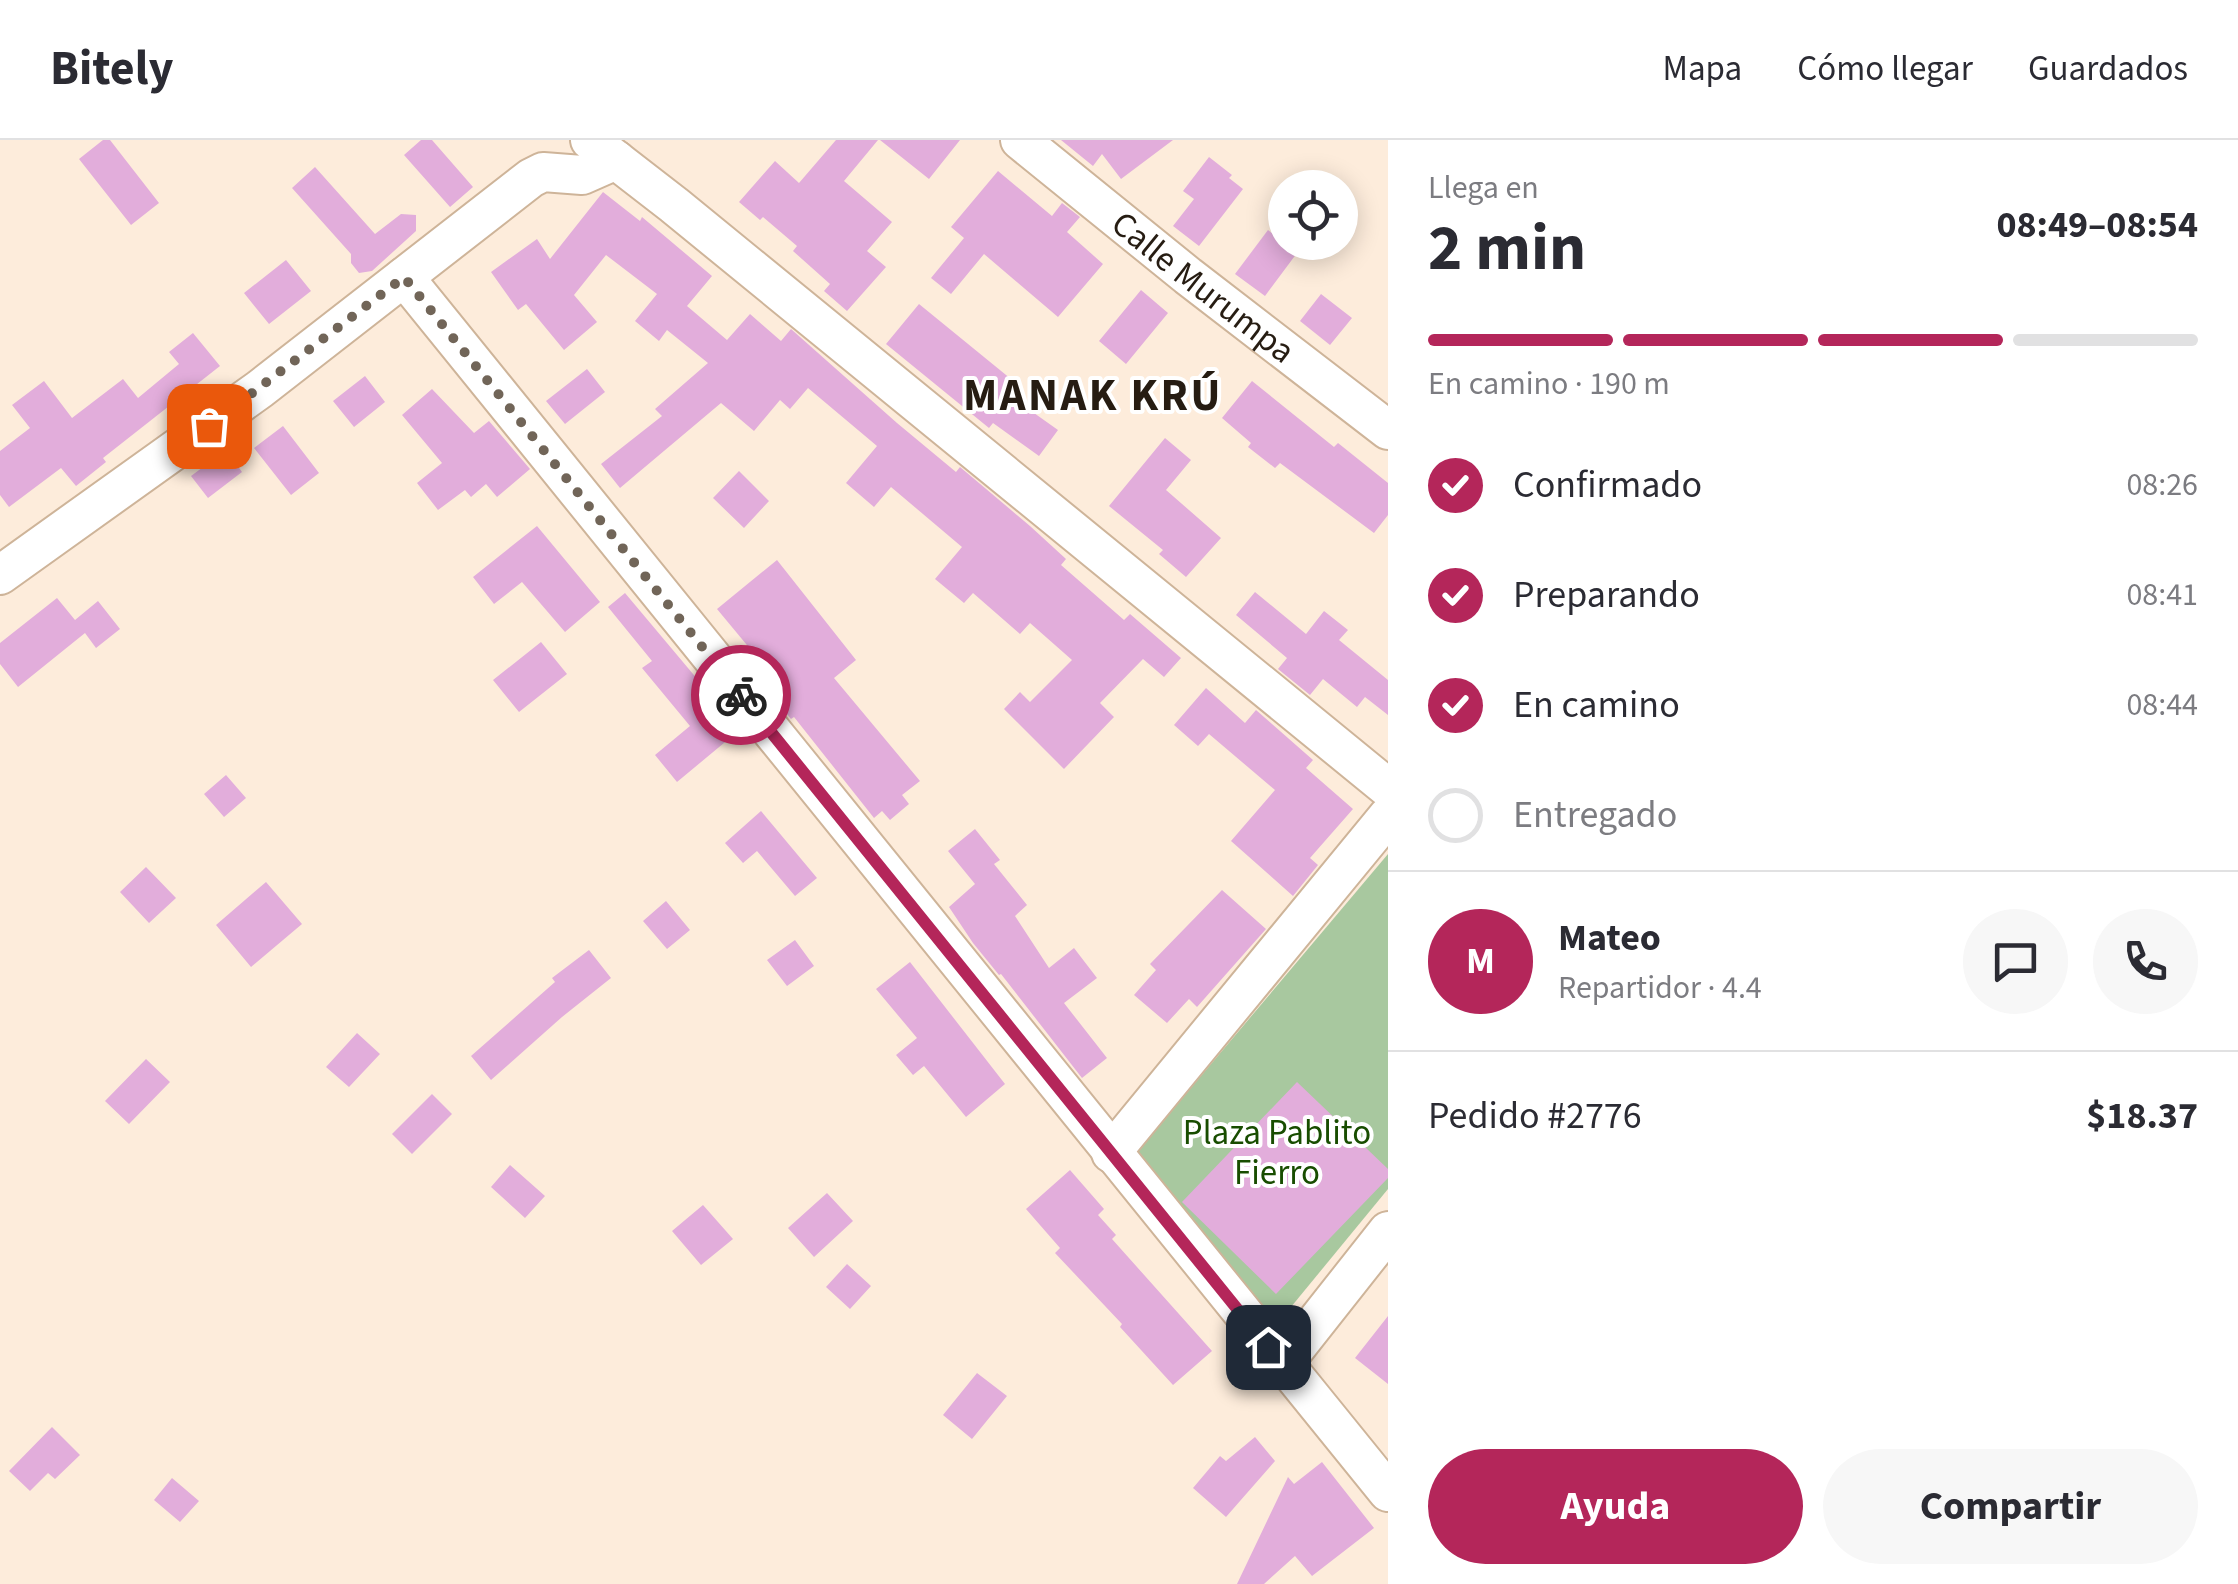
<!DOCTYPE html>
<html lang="es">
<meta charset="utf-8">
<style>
body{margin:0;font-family:"Source Sans 3",sans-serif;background:#f7f7f7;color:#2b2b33;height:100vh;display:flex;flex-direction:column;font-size:38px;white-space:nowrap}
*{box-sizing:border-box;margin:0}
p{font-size:32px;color:#7c7c81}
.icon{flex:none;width:55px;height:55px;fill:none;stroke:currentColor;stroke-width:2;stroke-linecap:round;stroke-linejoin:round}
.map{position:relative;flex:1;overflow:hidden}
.details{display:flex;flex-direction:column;background:#fff;width:850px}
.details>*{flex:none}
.controls{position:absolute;left:1268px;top:30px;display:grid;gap:20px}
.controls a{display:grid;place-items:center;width:90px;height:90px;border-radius:50%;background:#fff;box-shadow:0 5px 25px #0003;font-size:50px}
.pin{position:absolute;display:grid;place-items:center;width:85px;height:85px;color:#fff;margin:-42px;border-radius:20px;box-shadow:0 5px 15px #0006}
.courier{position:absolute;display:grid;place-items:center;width:100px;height:100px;margin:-50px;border:8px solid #b4265a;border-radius:50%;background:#fff;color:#222;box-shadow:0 2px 12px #0007}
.headline em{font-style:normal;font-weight:700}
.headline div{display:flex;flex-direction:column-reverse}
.headline{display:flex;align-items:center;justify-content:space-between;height:170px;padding:0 40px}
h1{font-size:65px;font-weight:700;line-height:75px}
.bar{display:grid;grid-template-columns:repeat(4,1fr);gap:15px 10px;align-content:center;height:120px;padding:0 40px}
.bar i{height:12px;border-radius:8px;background:#e1e1e2}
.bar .selected{background:#b4265a}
.bar p{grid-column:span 4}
.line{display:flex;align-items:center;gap:25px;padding:0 40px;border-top:2px solid #e1e1e2}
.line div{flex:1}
.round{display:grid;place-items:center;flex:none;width:105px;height:105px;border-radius:52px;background:#f7f7f7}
ol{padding:0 40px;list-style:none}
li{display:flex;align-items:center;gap:30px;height:110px}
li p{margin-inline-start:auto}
li .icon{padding:10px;border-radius:50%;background:#b4265a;color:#fff;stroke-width:4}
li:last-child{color:#7c7c81}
li i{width:55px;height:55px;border:5px solid #e1e1e2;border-radius:50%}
.primary-button{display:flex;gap:20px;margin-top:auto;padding:20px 40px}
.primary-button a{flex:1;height:115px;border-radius:60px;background:#b4265a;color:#fff;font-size:40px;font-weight:700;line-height:115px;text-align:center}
.primary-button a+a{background:#f7f7f7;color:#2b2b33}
header{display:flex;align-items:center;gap:60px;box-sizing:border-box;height:140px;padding:0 50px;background:#fff;border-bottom:2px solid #e1e1e2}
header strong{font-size:48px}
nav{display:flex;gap:55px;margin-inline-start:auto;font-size:35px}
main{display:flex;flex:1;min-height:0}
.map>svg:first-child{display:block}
.green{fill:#a8c89f}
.building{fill:#e2addb}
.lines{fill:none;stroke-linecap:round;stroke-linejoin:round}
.minor-casing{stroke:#ceb499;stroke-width:42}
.minor{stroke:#fff;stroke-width:38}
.done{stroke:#716558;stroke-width:10;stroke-dasharray:0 18}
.route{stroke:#b4265a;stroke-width:12}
.labels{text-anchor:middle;stroke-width:8;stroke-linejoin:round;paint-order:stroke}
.street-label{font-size:35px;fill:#261c12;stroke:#fff}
.park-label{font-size:35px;fill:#184d00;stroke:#fff}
.district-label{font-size:45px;font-weight:bold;letter-spacing:2.5px;fill:#261c12;stroke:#fff}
</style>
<header>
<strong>Bitely</strong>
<nav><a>Mapa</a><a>Cómo llegar</a><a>Guardados</a></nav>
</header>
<main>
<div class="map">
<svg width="1388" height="1444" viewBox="0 0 1388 1444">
<rect width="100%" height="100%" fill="#fdecdb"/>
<path class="green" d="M1388,714V1049L1277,1184L1136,1013Z"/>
<path class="building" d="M103,0H110L159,63L131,85L79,19Z
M421,0H432L473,47L450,67L404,15Z
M836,0H878L844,41L892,82L867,111L886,127L847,171L824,151L830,144L793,111L797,106L763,77L760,80L739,62L775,21L799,43Z
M880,0H960L929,39Z
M1061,0H1173L1121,39L1102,14L1093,26Z
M1209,17L1232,35L1229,38L1243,49L1199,106L1173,86L1194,59L1183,51Z
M315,27L375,94L401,74L416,75V91L372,131L359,133L351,123V114L292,48Z
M998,31L1052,76L1062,63L1080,77L1067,92L1103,124L1058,177L984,114L951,154L931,138L964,98L951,87Z
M603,52L640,81L642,77L712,136L687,166L727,200L750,174L781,201L791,189L897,283L956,332L960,327L1030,386L1066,419L1061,425L1124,480L1130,474L1181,518L1164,537L1143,519L1100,563L1114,577L1064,629L1004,569L1020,552L1030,562L1072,520L1030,483L1020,494L973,453L964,463L935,439L962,407L891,347L874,367L846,343L877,306L808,248L790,269L780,260L754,291L721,263L620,348L601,324L662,276L655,269L708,223L667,190L659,201L635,181L657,154L606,115L574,155L597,182L564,210L526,164L518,170L491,132L537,99L550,119Z
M1268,90L1297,113L1265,156L1235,134Z
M286,120L311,151L269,184L244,153Z
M1141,150L1168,173L1126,224L1099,201Z
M1321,154L1352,178L1330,205L1300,181Z
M919,164L1022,248L1013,258L1058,290L1039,316L993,283L989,288L886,204Z
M193,193L220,226L103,318L106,322L76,346L61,328L9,367L0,355V311L30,288L12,265L44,241L72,278L123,239L138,258L179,224L169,212Z
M587,229L605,252L565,284L546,261Z
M365,236L385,262L354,287L333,261Z
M1252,241L1334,307L1338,303L1388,343V375L1374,393L1280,323L1275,328L1248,307L1251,303L1222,278Z
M432,249L474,293L489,281L530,329L497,357L486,344L471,357L465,350L438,370L417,343L442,323L402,275Z
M283,286L319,333L291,355L254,308Z
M1165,298L1191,320L1166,350L1221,398L1186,437L1159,414L1163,410L1109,366Z
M226,310L242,332L208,358L191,336Z
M739,331L769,361L744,388L713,358Z
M537,386L600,462L565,492L522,442L494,464L473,437Z
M777,420L856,520L834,538L920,641L902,655L909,664L890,680L882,671L874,678L794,577L791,579L747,524L756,516L717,469Z
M1255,452L1306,494L1324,471L1348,490L1339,500L1388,540V575L1365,557L1357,567L1323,539L1310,555L1278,529L1287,518L1236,475Z
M625,453L714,559L704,567L730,598L677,642L655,615L690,586L642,528L652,521L608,467Z
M57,458L75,480L98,461L120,489L96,508L85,493L18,547L0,524V503Z
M541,502L567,534L519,572L493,540Z
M1206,548L1245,583L1256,570L1313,620L1306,628L1353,669L1310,718L1318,725L1293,756L1231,701L1275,650L1209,594L1198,606L1174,585Z
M226,635L246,658L224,677L204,654Z
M761,671L817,738L795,756L757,711L743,723L725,703Z
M975,689L1000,720L994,724L1027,765L1015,776L1049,828L1074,808L1097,838L1064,863L1107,918L1082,938L1001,834L999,835L973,803L949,767L975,744L948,711Z
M146,727L176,758L149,783L120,752Z
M266,742L302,784L251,827L216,785Z
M1222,750L1266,789L1197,867L1189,859L1167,883L1134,855L1156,830L1150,824Z
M666,761L690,790L667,809L643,781Z
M795,800L814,826L787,846L767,820Z
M589,810L611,838L562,877L491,940L471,916L555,842L552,838Z
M910,822L1005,944L966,977L924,926L913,935L896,915L917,898L876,849Z
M357,893L380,914L349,947L326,927Z
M146,919L170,942L129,984L105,961Z
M1297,942L1388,1029V1038L1276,1154L1182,1062Z
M432,954L452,974L412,1014L392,994Z
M510,1025L545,1056L525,1078L491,1047Z
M1070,1030L1104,1069L1098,1075L1116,1095L1112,1099L1212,1211L1173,1245L1120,1187L1122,1184L1055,1113L1060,1108L1026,1069Z
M827,1053L853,1081L814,1117L788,1088Z
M703,1065L733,1099L701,1125L672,1091Z
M847,1124L871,1146L850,1169L826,1147Z
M1388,1176V1244L1355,1218Z
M977,1233L1007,1256L972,1299L943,1275Z
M52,1287L80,1315L55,1339L48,1333L30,1351L9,1331Z
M1255,1297L1275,1321L1226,1377L1193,1348L1220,1316L1226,1321Z
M1322,1322L1374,1388L1312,1436L1295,1416L1264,1444H1237L1288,1337L1294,1344Z
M172,1338L199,1361L180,1382L154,1360Z"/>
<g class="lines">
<g class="minor-casing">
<g id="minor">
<path d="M590,0L674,65L1388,648"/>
<path id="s1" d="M1020,0L1188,136L1388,290"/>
<path d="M404,137L1388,1352"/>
<path d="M0,435L260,249L531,38L543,32L582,35L616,20"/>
<path d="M1111,1013L1388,676"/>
<path d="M1283,1224L1388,1091"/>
</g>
</g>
<use href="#minor" class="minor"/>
</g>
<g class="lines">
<path class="done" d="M209,286L404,137L741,555"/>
<path class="route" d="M741,555L1268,1207"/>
</g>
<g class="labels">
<g class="street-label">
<text dy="12" stroke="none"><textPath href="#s1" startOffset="235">Calle Murumpa</textPath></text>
</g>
<g class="park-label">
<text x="1277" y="1004">Plaza Pablito<tspan x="1277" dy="40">Fierro</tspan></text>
</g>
<g class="district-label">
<text x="1093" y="270">MANAK KRÚ</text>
</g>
</g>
</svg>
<div class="controls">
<a><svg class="icon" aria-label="locate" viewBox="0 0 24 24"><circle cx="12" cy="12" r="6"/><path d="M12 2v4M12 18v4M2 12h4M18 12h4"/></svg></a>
</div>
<div class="pin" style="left:209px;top:286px;background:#ea580c"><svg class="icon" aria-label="bag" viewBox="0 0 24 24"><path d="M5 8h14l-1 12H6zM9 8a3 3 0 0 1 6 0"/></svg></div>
<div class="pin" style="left:1268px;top:1207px;background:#1f2937"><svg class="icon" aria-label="home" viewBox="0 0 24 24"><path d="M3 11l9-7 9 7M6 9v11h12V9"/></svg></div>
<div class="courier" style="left:741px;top:555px"><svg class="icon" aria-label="bike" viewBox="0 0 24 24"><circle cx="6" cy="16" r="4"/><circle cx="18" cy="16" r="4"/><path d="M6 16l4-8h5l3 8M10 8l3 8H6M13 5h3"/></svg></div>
</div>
<section class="details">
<div class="headline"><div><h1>2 min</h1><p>Llega en</p></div><em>08:49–08:54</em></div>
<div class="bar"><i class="selected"></i><i class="selected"></i><i class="selected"></i><i></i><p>En camino · 190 m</p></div>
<ol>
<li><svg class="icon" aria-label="check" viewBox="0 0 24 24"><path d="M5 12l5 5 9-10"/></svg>Confirmado<p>08:26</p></li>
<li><svg class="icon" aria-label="check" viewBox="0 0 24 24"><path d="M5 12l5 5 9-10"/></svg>Preparando<p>08:41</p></li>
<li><svg class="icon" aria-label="check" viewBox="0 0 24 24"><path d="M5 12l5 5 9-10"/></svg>En camino<p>08:44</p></li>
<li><i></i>Entregado</li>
</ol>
<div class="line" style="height:180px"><b class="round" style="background:#b4265a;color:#fff">M</b><div><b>Mateo</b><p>Repartidor · 4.4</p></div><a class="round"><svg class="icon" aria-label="chat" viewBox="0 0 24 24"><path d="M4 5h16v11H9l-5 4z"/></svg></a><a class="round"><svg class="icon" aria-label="phone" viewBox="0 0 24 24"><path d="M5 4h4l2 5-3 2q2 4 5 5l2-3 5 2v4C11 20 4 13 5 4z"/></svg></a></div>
<div class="line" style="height:130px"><div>Pedido #2776</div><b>$18.37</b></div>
<div class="primary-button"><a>Ayuda</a><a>Compartir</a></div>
</section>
</main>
